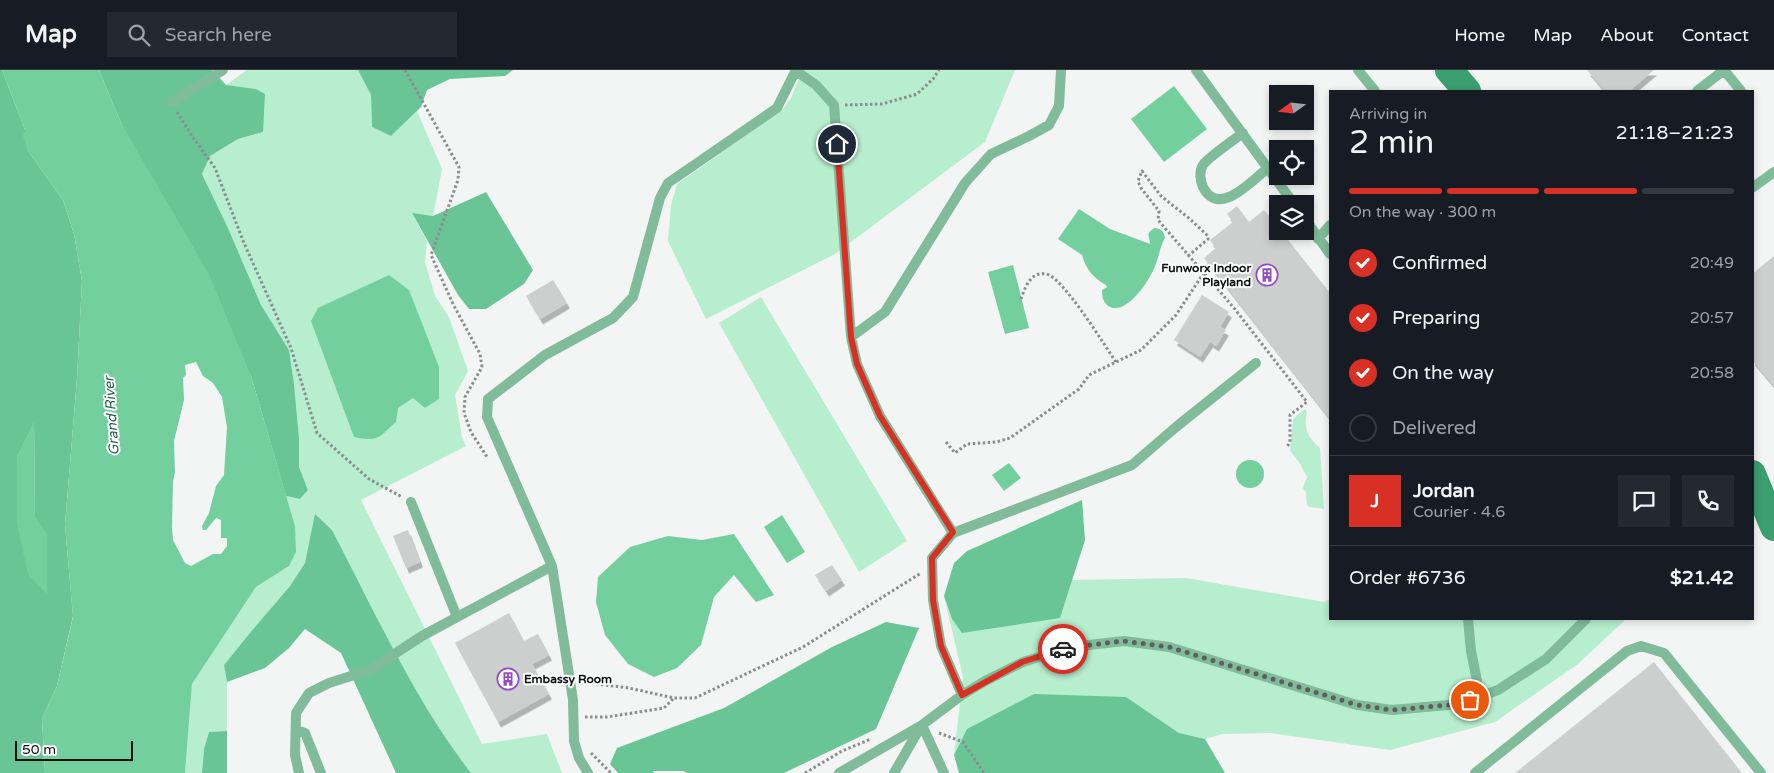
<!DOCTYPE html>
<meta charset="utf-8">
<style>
body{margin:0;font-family:"Varela Round",sans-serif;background:#242831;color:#f1f3f6;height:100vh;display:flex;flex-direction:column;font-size:19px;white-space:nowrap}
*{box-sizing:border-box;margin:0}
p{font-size:16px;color:#9ea1a6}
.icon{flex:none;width:28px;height:28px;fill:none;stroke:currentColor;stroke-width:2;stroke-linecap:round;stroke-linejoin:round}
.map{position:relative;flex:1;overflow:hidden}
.panel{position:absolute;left:1329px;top:20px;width:425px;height:530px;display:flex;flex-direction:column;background:#171b24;border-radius:0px;box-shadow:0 2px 8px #0003}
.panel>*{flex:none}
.needle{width:32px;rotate:255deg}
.tools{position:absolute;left:1269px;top:15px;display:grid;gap:10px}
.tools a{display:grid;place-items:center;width:45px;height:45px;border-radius:0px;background:#171b24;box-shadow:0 2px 8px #0003;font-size:25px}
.scale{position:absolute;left:15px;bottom:12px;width:118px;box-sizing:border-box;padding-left:5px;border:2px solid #0d0e0e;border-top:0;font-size:14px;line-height:18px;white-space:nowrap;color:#0d0e0e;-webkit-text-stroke:4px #fff;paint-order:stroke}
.pin{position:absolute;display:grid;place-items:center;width:42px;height:42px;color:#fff;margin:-21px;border:2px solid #fff;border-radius:50%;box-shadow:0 1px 5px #0007}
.courier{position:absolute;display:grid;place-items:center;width:50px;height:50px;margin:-25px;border:4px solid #d93025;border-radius:50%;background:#fff;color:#222;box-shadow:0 1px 6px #0007}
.summary em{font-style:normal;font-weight:600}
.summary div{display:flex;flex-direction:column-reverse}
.summary{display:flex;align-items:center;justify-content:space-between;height:85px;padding:0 20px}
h1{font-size:32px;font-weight:600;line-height:38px}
.bar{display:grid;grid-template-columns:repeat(4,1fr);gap:8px 5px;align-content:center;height:60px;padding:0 20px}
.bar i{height:6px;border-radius:4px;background:#363941}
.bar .on{background:#d93025}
.bar p{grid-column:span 4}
.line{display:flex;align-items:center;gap:12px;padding:0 20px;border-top:1px solid #363941}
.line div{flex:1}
.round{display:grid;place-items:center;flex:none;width:52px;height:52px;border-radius:0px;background:#242831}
ol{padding:0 20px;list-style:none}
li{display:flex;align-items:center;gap:15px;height:55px}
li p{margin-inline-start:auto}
li .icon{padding:5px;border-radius:50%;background:#d93025;color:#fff;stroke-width:4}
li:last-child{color:#9ea1a6}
li i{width:28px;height:28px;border:2px solid #363941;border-radius:50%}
header{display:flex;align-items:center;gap:30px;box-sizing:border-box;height:70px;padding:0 25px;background:#171b24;border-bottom:1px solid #363941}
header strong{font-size:24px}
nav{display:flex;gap:28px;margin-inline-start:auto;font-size:18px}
.search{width:350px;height:45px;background:#242831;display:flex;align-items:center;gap:12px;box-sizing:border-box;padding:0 18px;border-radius:0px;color:#9ea1a6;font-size:19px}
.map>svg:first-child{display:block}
.green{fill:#b6eece}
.forest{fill:#6ac596;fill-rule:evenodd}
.water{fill:#74cf9f;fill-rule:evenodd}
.building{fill:#cccfcd;filter:url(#shadow)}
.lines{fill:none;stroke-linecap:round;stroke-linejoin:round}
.path{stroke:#8b8d8c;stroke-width:3;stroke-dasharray:2.5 2.5;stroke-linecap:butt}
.service{stroke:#80bb9a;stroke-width:10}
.secondary{stroke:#3b9e6f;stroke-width:28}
.done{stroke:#5d5f5e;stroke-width:5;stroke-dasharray:0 9}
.route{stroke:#d93025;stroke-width:6}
.labels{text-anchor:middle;stroke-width:4;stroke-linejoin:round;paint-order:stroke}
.poi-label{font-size:12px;font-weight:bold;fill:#0d0e0e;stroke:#fff;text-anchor:end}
.water-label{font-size:14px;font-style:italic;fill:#226545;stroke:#fff}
</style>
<header>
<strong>Map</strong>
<div class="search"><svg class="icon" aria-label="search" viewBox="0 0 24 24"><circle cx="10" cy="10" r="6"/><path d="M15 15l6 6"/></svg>Search here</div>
<nav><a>Home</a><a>Map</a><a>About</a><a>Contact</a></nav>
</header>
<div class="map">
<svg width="1774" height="703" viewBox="0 0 1774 703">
<defs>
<filter id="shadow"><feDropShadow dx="3" dy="5.5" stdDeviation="0" flood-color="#0004"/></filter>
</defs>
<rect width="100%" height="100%" fill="#f2f5f3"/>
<path class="green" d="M247,0H358L371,25L372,57L391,66L417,41L442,99L433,146L412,144L427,171L425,192L435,226L449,247L468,301L455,325L462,367L466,376L361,430L482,674L547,664L562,703H471C414,629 375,542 332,460L316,445L305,493L290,516L224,595L227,612V661L209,662L204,679L202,703H185L192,614L256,517L289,496L295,456L286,426L300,429L308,420L299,397V368L294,314L289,280L261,235L228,158L202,104L210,86L238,69L263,62L256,19L226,15Z
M803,0H1015L985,72L835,184L706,249L668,171L671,135L677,114L782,40L791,28Z
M761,227L907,471L859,502L719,253Z
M1305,339L1307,342C1303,358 1308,368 1320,378L1324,439L1310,437L1307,435L1306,423L1303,418L1307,407L1299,392L1290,381L1293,349Z
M1186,508L1324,532L1330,529V549H1626L1578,594L1495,652L1390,680L1270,663L1223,664L1205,669L1179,663L1126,627L967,659L954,685L963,607L944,526L952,549L1060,548L1072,510Z"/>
<path class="forest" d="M0,0H2L25,60L28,81L63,130L74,164L82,211L77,308L65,455L73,546L57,616L42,649L45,703H0ZM34,353V354L35,447L17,387Z
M99,0H212L226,15L256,19L265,24L263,62L238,69L210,86L202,104L228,158L261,235L289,280L294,314L299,368V397L308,420L300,429L286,426L251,306L121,53Z
M358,0H513L505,6L450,9L427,20L421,37L391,66L372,57L371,25Z
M486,122L533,200L524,214L486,239H469L458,225L412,143L433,146Z
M1082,430L1085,470L1060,548L962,563L952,549L944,526L954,493L967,481Z
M315,444L332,460C375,542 414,629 471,703H396L341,583L305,559L289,578L265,598L227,612L224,595L250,563L290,516L305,493Z
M886,552L919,558L876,659L784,703H687L683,701H653L654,703H618L610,694L617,678L724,638L832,577Z
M1034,624L1126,627L1179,663L1205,669L1225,703H959L954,685L967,659Z
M227,661V703H202L204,679L209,662Z"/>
<path class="water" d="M2,0H99L121,53L209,204L251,306L295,456L296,482L289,496L256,517L192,614L185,703H45L42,649L57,616L73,547L65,455L77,308L82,211L74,164L63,130L28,81L23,66L25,60ZM196,292L203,306L213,313L222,327L227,357L224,405L216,416L209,443L202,456L203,460H206L216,448L221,450V468H227V476L221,484H213L191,496L185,493L173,470L172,458L173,411L175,402L174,371L184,330L183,308L186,305L185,295Z
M1174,16L1207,59L1164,92L1131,49Z
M1079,139L1110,159L1150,174C1150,166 1144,164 1155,158C1161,159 1164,161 1165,168C1160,176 1159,187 1155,196C1150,210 1127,245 1110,237C1103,233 1102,227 1102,220L1107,217L1106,215C1093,208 1086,199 1082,185L1058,169Z
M1013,195L1029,258L1005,264L988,202Z
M389,205L409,220L439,297V329L425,338L413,328L398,338L396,352C378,368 379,372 354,367L311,251L318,238Z
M34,352L35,447L47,464V524L28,504L17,454V387Z
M1236 404a14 14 0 1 1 28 0a14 14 0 1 1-28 0Z
M1009,393L1021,408L1004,421L992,405Z
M782,445L805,482L787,493L764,457Z
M734,464L774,525L756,532L734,505L714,527L701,575L677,598L654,607L628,594L605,565L596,532L598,507L630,477L668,466L702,470Z"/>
<path class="building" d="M1587,0H1654L1629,21H1605Z
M1237,136L1249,152L1264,140L1278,157V161H1281L1330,223V349L1204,188L1216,178L1210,170L1233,152L1227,144Z
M1774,186V316L1752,290V204Z
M553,210L567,233L540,249L526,226Z
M1202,225L1229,242L1220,257L1226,260L1216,276L1210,272L1200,287L1174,270Z
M408,460L420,492L406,498L393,466Z
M832,495L842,510L826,521L815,505Z
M509,543L524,571L538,564L549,585L532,594L549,624L498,652L455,573Z
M1654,592L1742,703H1515Z"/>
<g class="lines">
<path class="path" d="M405,0L459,97L458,110L431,185L453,234L480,284L482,297L465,327L464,343L471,362L487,387
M845,35L882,34L917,24L933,9L939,0
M177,42L192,66L215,98L244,173L291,278L317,363L369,409L402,427
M1188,186L1208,169V166L1190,149L1161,126L1142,101L1138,111L1141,118L1159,141L1158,150L1234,238L1307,332L1290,345V372L1287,377
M1021,229C1025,217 1031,201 1046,204C1062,206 1105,276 1116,292
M946,372L955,383L967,374L996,372L1010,368L1079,319L1089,305L1141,280L1176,245L1203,204
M581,612L629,618L674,628H695L803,577L921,503
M585,647H607L664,638L674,628
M939,663L963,672L984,703
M591,683L611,703
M805,703L842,681L871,669"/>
<path class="service" d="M1196,0L1294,134
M1358,0L1375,21
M1724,0L1741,21
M796,1L816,15L834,35L851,267L857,294L880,346L953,463
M1697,21L1724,0
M172,32L223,0
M1243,63C1235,69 1207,88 1203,95C1199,101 1200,111 1203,117C1219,148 1251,111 1268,98
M1752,118L1774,102
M1305,149L1330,184
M1318,169L1330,155
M851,267L885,242L965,113L991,84L1029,66L1049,55L1059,36L1061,0
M411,432L457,547
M1468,549L1471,581L1480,626
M962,625L941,576L933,530L932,488L953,463L1132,395L1176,357L1256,293
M922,655L944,703
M296,660L305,663L321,703
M299,703L295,685L296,643L309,623L329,613L370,600L422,566L552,496
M588,703L579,688L574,671L573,630L552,496L487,347L488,329L545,285L613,248L633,227L660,128L668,113L777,38L796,0
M839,703L922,655L962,625L985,611L1023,592L1071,577L1124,571L1169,577L1357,635L1392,640L1459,634L1498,620L1546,589L1586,549
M894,703L921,656
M1475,703L1627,581L1641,576L1664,583L1761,703"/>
<path class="secondary" d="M1449,0L1467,21
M1752,404L1774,457"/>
</g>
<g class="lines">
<path class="done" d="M1063,579L1071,577L1124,571L1169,577L1357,635L1392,640L1459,634L1470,630"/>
<path class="route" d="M837,74L851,267L857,294L880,346L953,462L932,488L933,530L941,576L962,625L1022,592L1063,579"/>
</g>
<defs>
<g id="building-ring" transform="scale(1.125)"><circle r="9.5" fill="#fff" stroke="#934dc1" stroke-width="1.5"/><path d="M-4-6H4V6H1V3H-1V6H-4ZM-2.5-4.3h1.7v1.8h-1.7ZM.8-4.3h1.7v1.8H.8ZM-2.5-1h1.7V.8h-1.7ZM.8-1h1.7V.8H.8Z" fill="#934dc1"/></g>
</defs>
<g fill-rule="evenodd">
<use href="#building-ring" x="1267" y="205"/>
<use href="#building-ring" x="508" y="609"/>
</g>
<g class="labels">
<g class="poi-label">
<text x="1251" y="202">Funworx Indoor<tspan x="1251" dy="14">Playland</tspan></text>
<text x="524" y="613" text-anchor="start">Embassy Room</text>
</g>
<g class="water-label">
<text transform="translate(111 346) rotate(-94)" y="5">Grand River</text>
</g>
</g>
</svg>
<div class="tools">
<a><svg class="needle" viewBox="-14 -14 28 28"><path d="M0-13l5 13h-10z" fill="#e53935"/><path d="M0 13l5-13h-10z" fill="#9ea1a6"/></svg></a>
<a><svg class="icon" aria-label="locate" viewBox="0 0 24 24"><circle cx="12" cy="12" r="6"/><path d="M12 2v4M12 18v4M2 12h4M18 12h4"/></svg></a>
<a><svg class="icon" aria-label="layers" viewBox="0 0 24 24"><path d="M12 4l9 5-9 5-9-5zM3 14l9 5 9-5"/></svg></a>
</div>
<div class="scale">50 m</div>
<div class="pin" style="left:1470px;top:630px;background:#ea580c"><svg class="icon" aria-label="bag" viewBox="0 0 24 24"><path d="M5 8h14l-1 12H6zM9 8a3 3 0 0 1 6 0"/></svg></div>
<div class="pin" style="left:837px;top:74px;background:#1f2937"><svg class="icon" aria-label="home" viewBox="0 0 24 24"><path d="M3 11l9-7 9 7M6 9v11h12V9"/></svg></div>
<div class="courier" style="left:1063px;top:579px"><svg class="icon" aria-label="car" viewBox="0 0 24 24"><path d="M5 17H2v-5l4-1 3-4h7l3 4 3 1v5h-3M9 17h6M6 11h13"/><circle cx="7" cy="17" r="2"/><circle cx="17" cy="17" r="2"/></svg></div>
<section class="panel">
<div class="summary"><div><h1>2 min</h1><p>Arriving in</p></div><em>21:18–21:23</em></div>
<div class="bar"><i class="on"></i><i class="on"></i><i class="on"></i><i></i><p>On the way · 300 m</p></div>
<ol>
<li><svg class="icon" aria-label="check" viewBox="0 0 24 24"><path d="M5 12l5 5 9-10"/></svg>Confirmed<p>20:49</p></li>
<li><svg class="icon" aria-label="check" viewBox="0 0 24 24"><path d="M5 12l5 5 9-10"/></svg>Preparing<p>20:57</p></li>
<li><svg class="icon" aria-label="check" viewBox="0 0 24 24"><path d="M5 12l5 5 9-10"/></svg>On the way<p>20:58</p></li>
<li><i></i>Delivered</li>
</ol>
<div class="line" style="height:90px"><b class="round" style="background:#d93025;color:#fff">J</b><div><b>Jordan</b><p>Courier · 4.6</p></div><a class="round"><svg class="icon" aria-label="chat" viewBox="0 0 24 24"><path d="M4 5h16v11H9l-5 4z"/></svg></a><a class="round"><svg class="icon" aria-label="phone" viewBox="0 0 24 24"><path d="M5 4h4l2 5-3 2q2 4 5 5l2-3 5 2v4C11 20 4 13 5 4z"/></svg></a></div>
<div class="line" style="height:65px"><div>Order #6736</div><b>$21.42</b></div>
</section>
</div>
